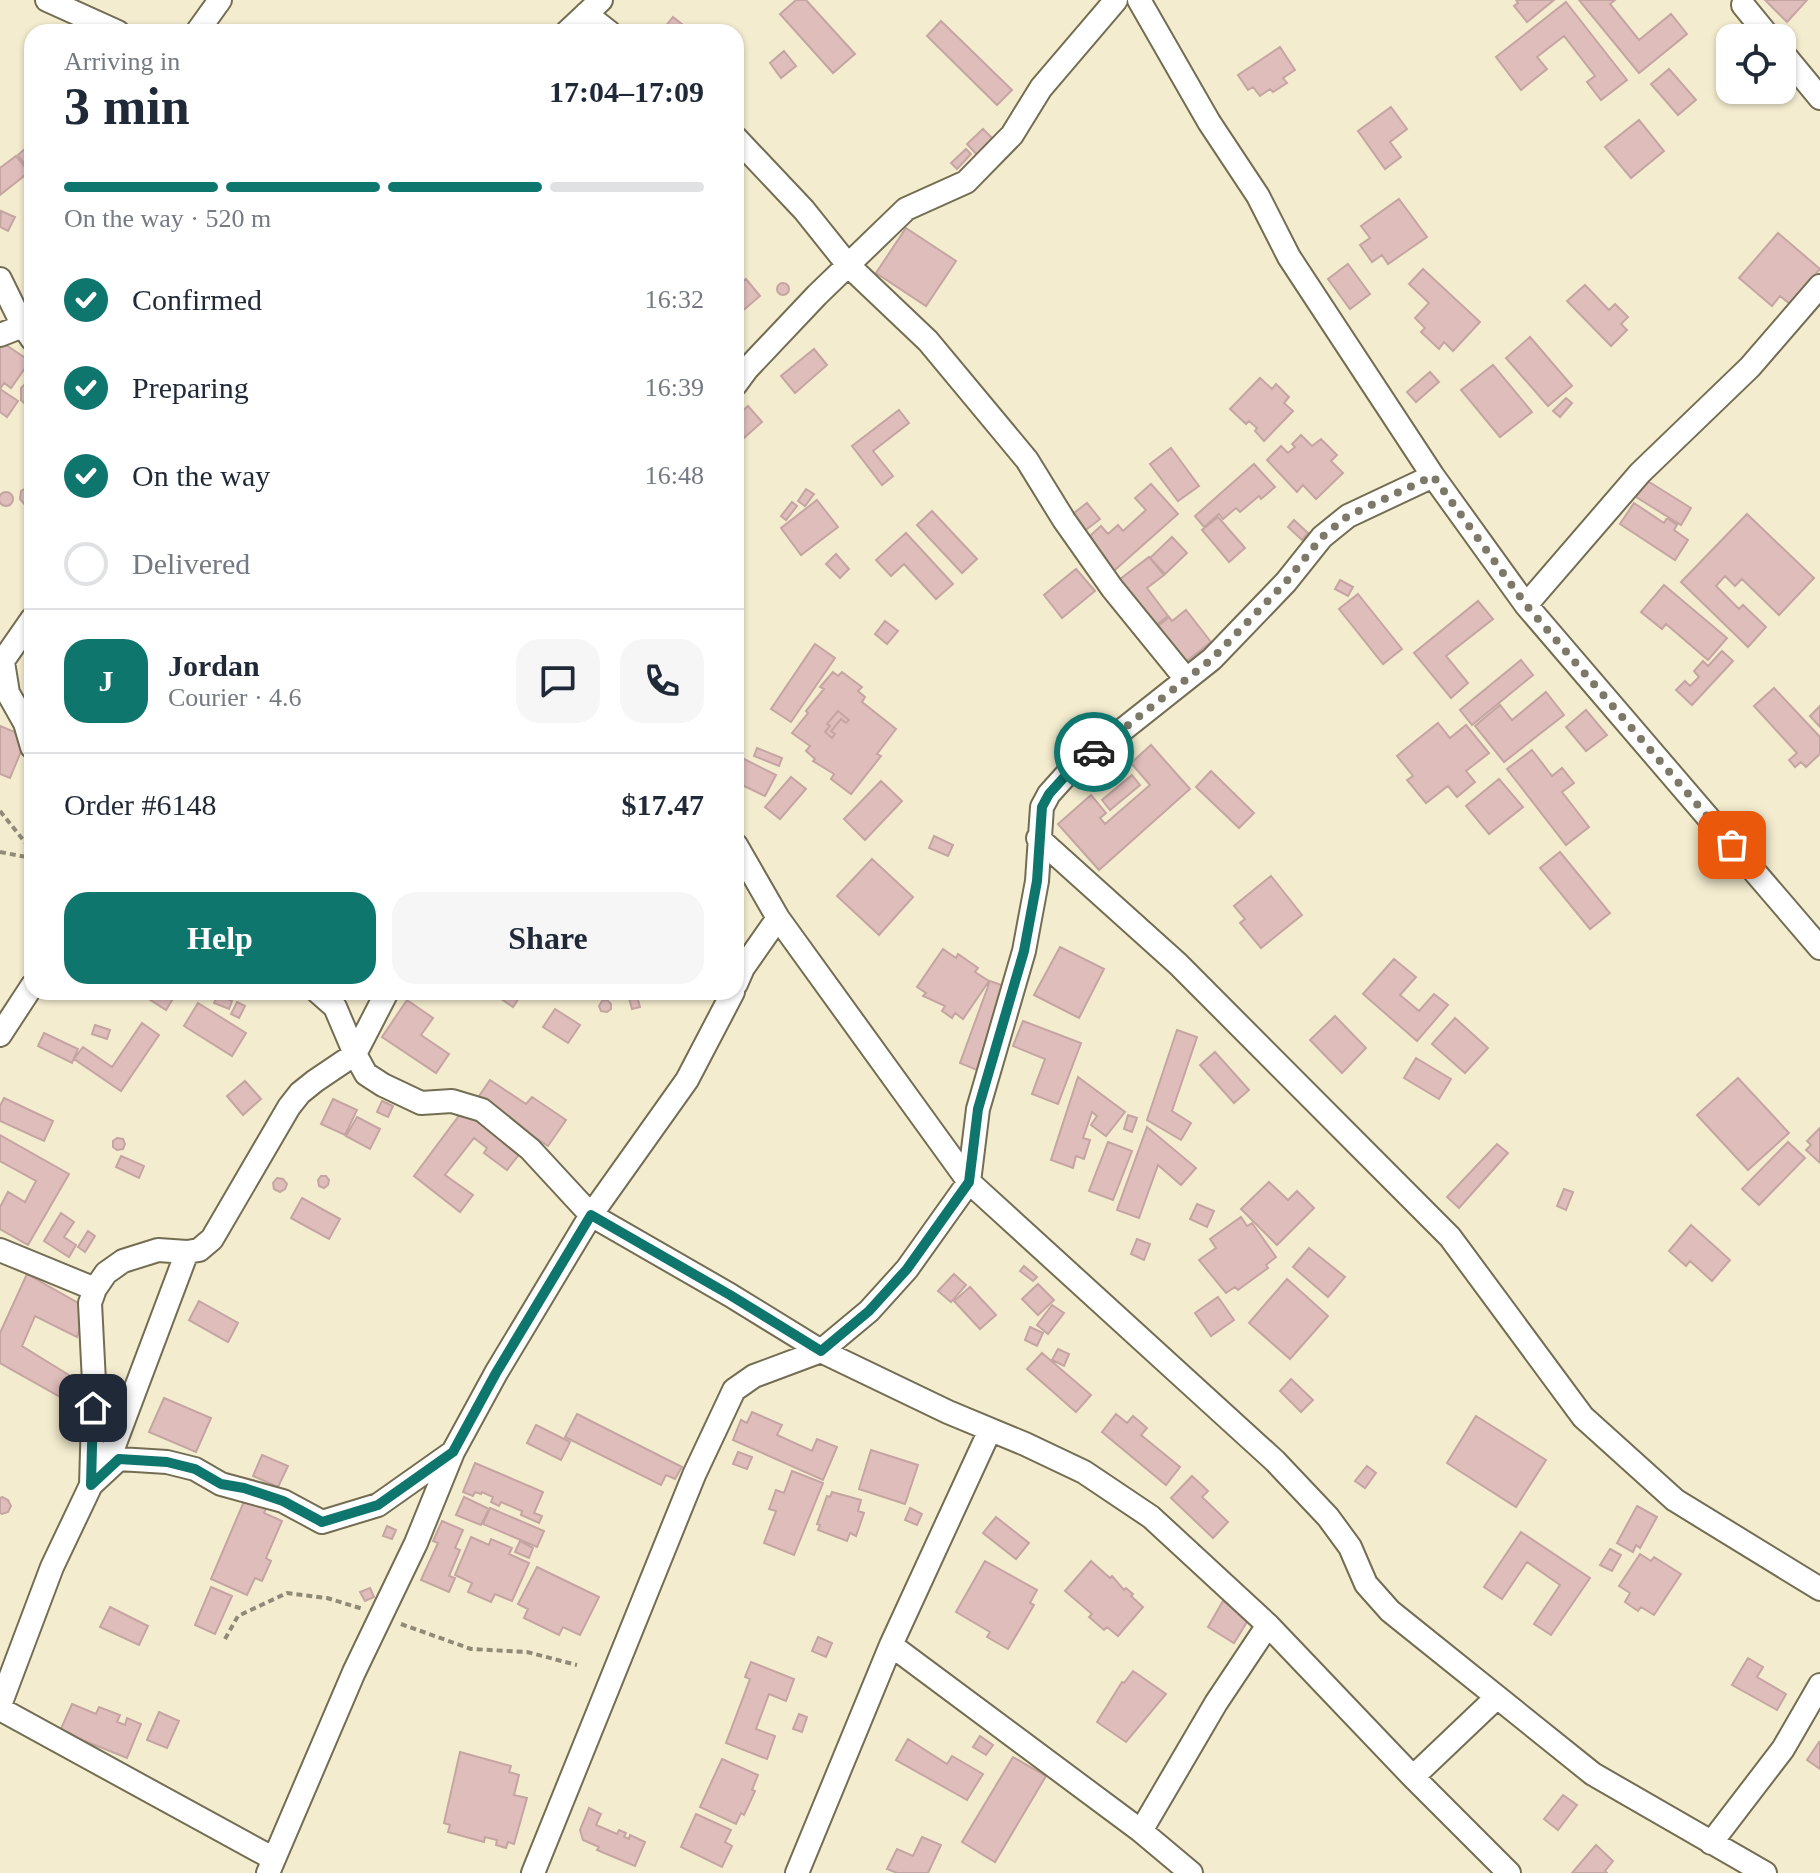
<!DOCTYPE html>
<meta charset="utf-8">
<style>
body{margin:0;font-family:"Times New Roman",serif;background:#f6f6f7;color:#1f2937;height:100vh;display:flex;flex-direction:column;font-size:30px;white-space:nowrap}
*{box-sizing:border-box;margin:0}
p{font-size:26px;color:#747a83}
.icon{flex:none;width:44px;height:44px;fill:none;stroke:currentColor;stroke-width:2;stroke-linecap:round;stroke-linejoin:round}
.map{position:relative;flex:1;overflow:hidden}
.sheet{position:absolute;left:24px;top:24px;width:720px;height:976px;display:flex;flex-direction:column;background:#fff;border-radius:24px;box-shadow:0 2px 6px #0004}
.sheet>*{flex:none}
.buttons{position:absolute;left:1716px;top:24px;display:grid;gap:16px}
.buttons a{display:grid;place-items:center;width:80px;height:80px;border-radius:16px;background:#fff;box-shadow:0 2px 6px #0004;font-size:40px}
.pin{position:absolute;display:grid;place-items:center;width:68px;height:68px;color:#fff;margin:-34px;border-radius:16px;box-shadow:0 4px 12px #0006}
.courier{position:absolute;display:grid;place-items:center;width:80px;height:80px;margin:-40px;border:6px solid #0f766e;border-radius:50%;background:#fff;color:#222;box-shadow:0 2px 10px #0007}
.summary em{font-style:normal;font-weight:700}
.summary div{display:flex;flex-direction:column-reverse}
.summary{display:flex;align-items:center;justify-content:space-between;height:136px;padding:0 40px}
h1{font-size:52px;font-weight:700;line-height:60px}
.bar{display:grid;grid-template-columns:repeat(4,1fr);gap:12px 8px;align-content:center;height:96px;padding:0 40px}
.bar i{height:10px;border-radius:6px;background:#e0e1e3}
.bar .selected{background:#0f766e}
.bar p{grid-column:span 4}
.line{display:flex;align-items:center;gap:20px;padding:0 40px;border-top:2px solid #e0e1e3}
.line div{flex:1}
.round{display:grid;place-items:center;flex:none;width:84px;height:84px;border-radius:24px;background:#f6f6f7}
ol{padding:0 40px;list-style:none}
li{display:flex;align-items:center;gap:24px;height:88px}
li p{margin-inline-start:auto}
li .icon{padding:8px;border-radius:50%;background:#0f766e;color:#fff;stroke-width:4}
li:last-child{color:#747a83}
li i{width:44px;height:44px;border:4px solid #e0e1e3;border-radius:50%}
.button{display:flex;gap:16px;margin-top:auto;padding:16px 40px}
.button a{flex:1;height:92px;border-radius:24px;background:#0f766e;color:#fff;font-size:32px;font-weight:700;line-height:92px;text-align:center}
.button a+a{background:#f6f6f7;color:#1f2937}
.map>svg:first-child{display:block}
.building{fill:#dfbdbb;stroke:#c5a5a2;stroke-width:2;fill-rule:evenodd}
.lines{fill:none;stroke-linecap:round;stroke-linejoin:round}
.street-casing{stroke:#736d53;stroke-width:26}
.path{stroke:#908b78;stroke-width:4;stroke-dasharray:6 4;stroke-linecap:butt}
.street{stroke:#fff;stroke-width:22}
.done{stroke:#7d7968;stroke-width:8;stroke-dasharray:0 14.4}
.route{stroke:#0f766e;stroke-width:10}
</style>
<div class="map">
<svg width="1820" height="1873" viewBox="0 0 1820 1873">
<rect width="100%" height="100%" fill="#f3eccf"/>
<path class="building" d="M796,0H806L855,54L833,73L780,14Z
M1516,0H1554L1527,22L1514,6L1518,3Z
M1579,0H1615L1610,4L1639,40L1671,14L1687,34L1639,73Z
M1765,0H1807L1787,22Z
M1566,2L1627,80L1601,100L1587,82L1595,76L1564,36L1537,57L1547,69L1521,90L1496,57Z
M673,17L692,32H661Z
M941,21L1012,90L997,105L927,36Z
M1280,47L1295,70L1283,78L1287,83L1273,92L1270,89L1260,96L1253,87L1248,90L1238,75Z
M784,51L796,66L781,78L770,63Z
M1669,69L1696,100L1678,115L1651,84Z
M1391,107L1407,129L1390,142L1401,157L1385,169L1358,131Z
M1639,120L1664,151L1631,178L1605,147Z
M983,129L998,144L981,159L967,144Z
M25,149L32,157L30,171L18,155Z
M966,149L971,154L957,169L951,163Z
M16,156L29,172L0,195V168Z
M1399,199L1427,237L1388,264L1382,255L1372,262L1360,245L1370,238L1361,226Z
M1,211L15,217L8,231L0,227Z
M906,228L956,261L926,306L876,273Z
M1778,233L1820,269L1790,304L1780,296L1772,306L1739,278Z
M1348,264L1370,294L1350,309L1328,279Z
M1423,269L1480,322L1453,351L1444,342L1439,349L1421,332L1425,328L1415,318L1429,303L1409,284Z
M746,279L760,296L740,313L736,308V287Z
M777 289a6 6 0 1 1 12 0a6 6 0 1 1-12 0Z
M1585,285L1609,310L1615,304L1628,317L1621,324L1627,330L1611,346L1567,301Z
M1530,337L1572,386L1548,406L1506,358Z
M3,343L30,361L11,388L4,383L0,389V348Z
M814,349L827,365L795,393L781,376Z
M1493,365L1532,412L1500,437L1461,390Z
M1430,372L1439,382L1416,402L1407,392Z
M32,378V410L21,400V388Z
M1260,378L1272,389L1276,384L1289,397L1284,403L1293,411L1264,441L1255,431L1257,428L1249,421L1246,424L1230,409Z
M0,389L18,401L7,417L0,412Z
M1566,398L1572,403L1560,417L1553,411Z
M748,406L762,422L736,445V417Z
M899,410L909,423L873,451L893,476L882,485L852,446Z
M1301,435L1312,446L1321,439L1337,455L1331,461L1343,473L1316,499L1303,485L1297,492L1267,460L1281,446L1288,453L1295,447L1292,444Z
M1171,448L1199,486L1178,501L1150,464Z
M1254,464L1275,487L1261,499L1259,496L1240,512L1236,508L1223,519L1219,514L1204,527L1195,516Z
M1646,480L1691,508L1681,525L1636,497Z
M1151,484L1178,514L1108,576L1082,543L1101,526L1108,534L1118,525L1123,531L1146,510L1135,498Z
M28,487L32,489V505H25L20,499L21,491Z
M806,489L814,494L805,506L798,501Z
M-1 499a7 7 0 1 1 14 0a7 7 0 1 1-14 0Z
M817,500L838,527L801,555L781,528Z
M792,502L797,506L786,520L781,516Z
M1087,503L1100,519L1079,535L1066,519Z
M1634,503L1664,523L1667,518L1677,525L1674,530L1688,540L1675,560L1620,524Z
M932,511L977,559L962,573L917,525Z
M1747,514L1814,578L1779,615L1742,579L1735,586L1725,576L1716,586L1739,609L1743,605L1766,627L1748,647L1681,582Z
M1218,517L1245,548L1229,562L1202,530Z
M1294,520L1308,533L1302,540L1288,527Z
M906,533L953,584L936,599L904,564L891,576L876,560Z
M1172,537L1187,553L1165,574L1150,558Z
M836,554L849,569L840,578L826,564Z
M1149,557L1164,575L1147,588L1168,616L1151,629L1115,583Z
M1076,569L1095,591L1062,618L1044,595Z
M1340,580L1353,587L1348,596L1335,589Z
M1664,585L1727,638L1708,660L1666,624L1662,629L1641,612Z
M1358,594L1402,649L1383,664L1339,609Z
M1478,601L1493,619L1446,656L1468,683L1451,698L1414,653Z
M1186,610L1211,642L1179,667L1151,632L1169,617L1172,621Z
M885,621L898,631L887,644L875,634Z
M815,644L835,658L791,722L771,709Z
M1722,651L1733,661L1692,705L1676,690L1685,681L1690,686L1699,677L1694,671L1703,661L1708,666Z
M1521,660L1533,675L1472,725L1460,710Z
M833,672L838,676L842,672L862,687L858,691L865,697L862,702L896,729L877,754L881,756L851,794L831,779L834,774L813,761L815,759L806,751L810,746L792,733L808,713L806,711L824,689L820,687ZM838,711L849,720L846,723L841,719L831,731L835,734L832,738L825,732L830,726L827,724Z
M1774,688L1820,737V754L1806,767L1801,762L1795,767L1789,760L1797,753L1754,706Z
M1546,692L1564,715L1504,762L1475,726L1500,705L1512,720Z
M1820,706V727L1810,716Z
M1586,710L1607,735L1586,751L1566,727Z
M838,711L849,720L846,723L841,719L831,731L835,734L832,738L825,732L830,726L827,724Z
M1438,723L1450,738L1466,725L1489,753L1466,771L1475,782L1457,797L1448,786L1426,803L1407,780L1413,776L1397,756Z
M0,726L27,737L10,778L0,774Z
M1151,745L1190,789L1099,870L1058,824L1091,795L1106,813L1100,818L1105,824L1150,785L1131,763Z
M757,748L782,758L779,766L754,756Z
M1532,750L1552,776L1562,768L1574,783L1562,792L1589,827L1566,845L1507,769Z
M740,757L776,775L765,796L736,782V765Z
M1211,771L1254,813L1239,828L1196,787Z
M1132,775L1140,785L1110,810L1102,800Z
M791,777L806,789L780,819L765,807Z
M1499,779L1523,807L1489,834L1466,806Z
M881,781L902,801L865,840L844,819Z
M934,836L953,845L948,856L929,848Z
M1560,852L1610,913L1590,929L1540,868Z
M872,859L913,897L879,935L837,896Z
M1271,876L1302,915L1261,948L1240,923L1245,919L1234,906Z
M1060,947L1104,969L1079,1018L1034,995Z
M943,949L956,958L958,954L978,968L975,972L989,981L963,1019L955,1013L952,1018L942,1011L945,1006L923,996L926,993L917,987Z
M1394,959L1416,977L1400,995L1419,1011L1434,994L1448,1005L1417,1041L1363,994Z
M990,981L1007,987L977,1070L960,1063Z
M138,992H177L166,1010Z
M491,992H523L513,1007Z
M218,995L232,1001L229,1009L214,1003Z
M637,996L640,1007L632,1009L629,998Z
M407,1000L433,1018L421,1035L449,1054L436,1073L382,1037Z
M607,1000L611,1004V1009L607,1012L601,1011L599,1006L602,1001Z
M237,1002L245,1006L239,1018L231,1014Z
M198,1003L246,1033L232,1056L184,1026Z
M555,1009L580,1025L568,1043L543,1027Z
M1335,1016L1366,1048L1342,1073L1310,1040Z
M1455,1018L1488,1048L1465,1073L1432,1044Z
M1023,1021L1081,1043L1058,1104L1032,1094L1045,1059L1013,1046Z
M142,1023L159,1035L121,1091L74,1059L83,1047L112,1067Z
M95,1025L110,1030L107,1039L92,1034Z
M1177,1030L1197,1037L1172,1111L1191,1123L1181,1140L1147,1120Z
M44,1033L78,1049L72,1063L38,1046Z
M1215,1052L1249,1090L1234,1103L1200,1065Z
M1416,1058L1451,1079L1439,1099L1404,1078Z
M1078,1077L1125,1112L1106,1136L1091,1125L1097,1116L1092,1112L1083,1138L1090,1140L1084,1159L1076,1156L1073,1168L1051,1160Z
M1738,1078L1789,1133L1748,1170L1697,1115Z
M490,1080L526,1104L532,1097L566,1120L548,1146L477,1099Z
M245,1081L261,1099L243,1115L227,1096Z
M4,1098L53,1121L44,1141L0,1121V1106Z
M333,1099L357,1110L345,1135L321,1124Z
M382,1101L393,1106L388,1117L377,1112Z
M464,1109L521,1152L507,1170L484,1153L487,1148L474,1138L445,1175L473,1195L460,1212L414,1176Z
M1128,1115L1137,1118L1132,1132L1124,1129Z
M357,1117L380,1129L370,1149L346,1136Z
M1147,1127L1196,1168L1181,1185L1158,1165L1139,1218L1117,1210Z
M1820,1128V1163L1806,1150L1811,1145L1807,1141Z
M0,1135L69,1174L28,1245L0,1229V1207L8,1192L25,1202L36,1181L0,1161Z
M117,1138L123,1139L125,1144L123,1149L117,1150L113,1147V1141Z
M1108,1142L1132,1151L1113,1200L1089,1191Z
M1788,1142L1805,1158L1759,1205L1742,1189Z
M1497,1144L1508,1153L1459,1208L1447,1197Z
M121,1156L144,1166L139,1178L116,1167Z
M321,1176H326L329,1180L328,1185L324,1188L319,1186L318,1180Z
M277,1178L283,1179L287,1184L285,1189L280,1192L274,1189L273,1183Z
M1269,1182L1288,1200L1297,1191L1314,1208L1277,1245L1241,1209Z
M1564,1189L1573,1192L1566,1210L1557,1206Z
M302,1198L340,1219L329,1239L291,1218Z
M1197,1204L1214,1211L1207,1227L1190,1219Z
M61,1213L74,1222L64,1237L76,1245L69,1257L44,1241Z
M1241,1217L1247,1226L1252,1223L1276,1257L1266,1265L1268,1268L1238,1290L1235,1287L1226,1293L1199,1260L1216,1248L1210,1239Z
M1691,1225L1730,1260L1712,1281L1690,1261L1686,1266L1669,1251Z
M88,1231L95,1236L85,1252L78,1247Z
M1137,1239L1150,1244L1144,1260L1131,1254Z
M1309,1248L1345,1277L1328,1297L1293,1267Z
M1024,1266L1037,1277L1033,1281L1020,1271Z
M27,1274L87,1308L77,1337L35,1316L22,1346L90,1388L80,1408L0,1363V1333Z
M954,1274L966,1285L951,1302L938,1291Z
M1287,1279L1328,1316L1290,1359L1249,1323Z
M1038,1284L1054,1300L1038,1315L1022,1299Z
M970,1287L996,1315L980,1329L954,1301Z
M1218,1297L1234,1320L1211,1336L1195,1313Z
M199,1301L238,1323L228,1342L189,1320Z
M1052,1305L1064,1313L1048,1334L1037,1325Z
M1030,1327L1043,1333L1037,1346L1025,1340Z
M1058,1349L1069,1354L1064,1366L1052,1360Z
M1042,1353L1091,1395L1076,1412L1027,1369Z
M1291,1379L1313,1400L1301,1412L1280,1391Z
M164,1398L211,1418L196,1452L149,1432Z
M752,1412L782,1425L777,1435L812,1451L817,1439L837,1447L823,1480L733,1440L741,1420L747,1423Z
M577,1414L682,1467L675,1479L666,1475L661,1485L565,1437Z
M1116,1414L1127,1423L1133,1416L1147,1428L1141,1435L1180,1467L1166,1485L1102,1432Z
M1476,1416L1546,1460L1516,1507L1447,1463Z
M536,1425L570,1442L561,1460L527,1443Z
M871,1450L918,1465L905,1504L859,1489Z
M738,1452L752,1457L747,1469L733,1464Z
M262,1455L288,1466L278,1487L253,1476Z
M475,1463L543,1492L534,1513L542,1516L539,1523L521,1515L522,1511L501,1502L499,1506L491,1502L493,1497L482,1492L481,1494L475,1492L473,1496L463,1492Z
M1367,1466L1376,1473L1365,1488L1355,1481Z
M792,1471L823,1483L794,1555L764,1543L776,1511L769,1509L776,1490L784,1493Z
M1192,1476L1208,1491L1202,1497L1228,1522L1213,1538L1171,1498Z
M248,1492L269,1501L264,1513L282,1521L266,1558L271,1561L262,1581L255,1578L247,1595L211,1579Z
M832,1492L861,1500L858,1511L864,1513L856,1536L850,1533L847,1541L818,1530L820,1525L817,1524L827,1496L830,1497Z
M2,1497L8,1500L11,1506L8,1512L2,1514L0,1513V1498Z
M464,1497L489,1509L481,1525L456,1515Z
M1637,1506L1657,1517L1640,1548L1636,1545L1633,1552L1617,1543Z
M490,1508L544,1531L537,1547L483,1524Z
M910,1508L922,1514L917,1525L905,1520Z
M996,1517L1029,1543L1016,1559L983,1533Z
M442,1521L463,1530L455,1548L460,1550L449,1576L455,1578L449,1592L421,1580L438,1543L433,1541Z
M387,1526L396,1530L392,1539L383,1536Z
M1521,1532L1590,1578L1551,1635L1534,1624L1560,1585L1527,1562L1502,1599L1484,1587Z
M471,1537L489,1545L491,1539L512,1548L509,1554L529,1563L512,1601L495,1594L491,1602L468,1592L472,1583L455,1575Z
M520,1541L533,1548L529,1558L515,1552Z
M1610,1549L1621,1555L1612,1571L1600,1565Z
M1640,1554L1651,1561L1654,1557L1681,1574L1654,1615L1641,1607L1638,1611L1625,1602L1630,1593L1619,1586Z
M985,1561L1037,1590L1030,1603L1034,1605L1008,1649L987,1637L990,1632L956,1612Z
M1091,1561L1110,1578L1112,1576L1124,1590L1126,1588L1133,1594L1131,1596L1143,1607L1118,1636L1107,1627L1104,1630L1089,1617L1092,1614L1065,1591Z
M537,1567L599,1597L580,1635L563,1627L559,1635L524,1618L528,1609L518,1604Z
M211,1587L232,1596L215,1634L195,1625Z
M370,1588L374,1597L365,1601L360,1592Z
M1223,1601L1250,1617L1234,1643L1208,1627Z
M110,1607L148,1626L139,1645L100,1627Z
M818,1637L832,1643L826,1657L812,1651Z
M1748,1658L1763,1667L1757,1677L1786,1694L1777,1710L1732,1685Z
M751,1662L794,1679L786,1701L769,1694L756,1729L775,1736L767,1759L726,1743L750,1679L745,1677Z
M1133,1671L1166,1694L1126,1742L1097,1722L1122,1682L1124,1683Z
M72,1704L96,1714L99,1707L120,1715L117,1722L125,1725L127,1718L141,1724L127,1758L60,1731Z
M159,1712L179,1721L167,1748L147,1740Z
M799,1714L807,1717L802,1732L793,1729Z
M980,1736L993,1745L986,1755L973,1747Z
M908,1739L947,1764L952,1756L983,1774L967,1800L896,1760Z
M1819,1742L1820,1743V1769L1807,1760Z
M460,1752L511,1766L509,1772L519,1775L514,1795L527,1798L514,1844L508,1842L506,1848L496,1845L497,1840L485,1837L484,1842L448,1832L450,1825L444,1823Z
M1013,1757L1046,1776L995,1862L962,1842Z
M722,1759L758,1775L752,1790L755,1791L744,1815L741,1813L736,1824L700,1807Z
M1563,1795L1577,1805L1558,1830L1544,1819Z
M589,1808L601,1814L596,1825L617,1834L619,1830L626,1833L624,1837L629,1839L630,1835L645,1842L635,1866L597,1850L599,1847L583,1840L580,1830Z
M696,1814L731,1830L725,1842L732,1846L722,1867L681,1847Z
M922,1837L941,1845L928,1873H897L887,1869L897,1849L913,1856Z
M1596,1845L1613,1861L1605,1871L1607,1873H1572Z"/>
<g class="lines">
<g class="street-casing">
<path id="street" d="M47,0L118,32
M1139,0L1209,122L1258,196L1289,257L1433,476L1526,605L1820,948
M1743,5L1770,38
M586,14L609,32
M197,32L220,0
M567,32L601,0
M1782,52L1820,98
M736,138L804,210L848,265L928,341L1027,460L1064,520L1112,588L1186,679
M0,279L23,326L32,339
M0,335L23,326L31,314
M736,384L747,369L817,295L906,209L966,182L1012,135L1041,88L1116,0
M1526,605L1640,473L1750,367L1820,286
M3,662L8,693L25,723L32,747
M0,665L32,619
M1038,838L1178,964L1450,1237L1583,1417L1675,1500L1820,1589
M736,845L778,918L969,1182L1275,1461L1328,1517L1350,1547L1366,1584L1390,1611L1593,1774L1765,1873
M736,984L743,968L778,918
M318,992L335,1007L355,1054L366,1074L383,1085L421,1103L452,1101L482,1110L530,1149L591,1215L730,1295L821,1351L948,1412L1025,1444L1084,1472L1151,1517L1268,1625L1413,1777L1509,1873
M0,1035L32,986
M0,1250L95,1289
M105,1470L187,1252
M91,1485L94,1382L90,1303L95,1289L106,1273L123,1261L158,1250L187,1252L199,1250L212,1239L289,1107L300,1093L315,1081L355,1054L387,992
M891,1645L1141,1831L1191,1873
M0,1705L52,1567L91,1485L119,1459L167,1462L195,1469L221,1484L283,1501L322,1522L378,1505L453,1452
M0,1709L274,1859
M1413,1777L1496,1698
M1141,1831L1216,1703L1268,1625
M1711,1843L1783,1749L1820,1685
M268,1873L354,1672L416,1543L453,1452L496,1373L591,1215L687,1080L733,992
M533,1873L694,1475L734,1390L754,1376L821,1351L869,1311L907,1269L969,1182L978,1109L1024,951L1037,881L1042,807L1049,794L1067,774L1212,659L1286,582L1322,537L1348,516L1433,476
M797,1873L891,1645L990,1430"/>
</g>
<path class="path" d="M0,811L32,851
M0,852L32,858
M401,1624L471,1649L527,1652L577,1665
M225,1639L238,1616L287,1593L327,1598L363,1609"/>
<use href="#street" class="street"/>
</g>
<g class="lines">
<path class="done" d="M1094,752L1212,659L1286,582L1322,537L1348,516L1433,476L1526,605L1732,845"/>
<path class="route" d="M93,1408L91,1485L119,1459L167,1462L195,1469L221,1484L244,1488L283,1501L322,1522L378,1505L453,1452L496,1373L591,1215L730,1295L821,1351L869,1311L907,1269L969,1182L978,1109L1024,951L1037,881L1042,807L1049,794L1067,774L1094,752"/>
</g>
</svg>
<div class="buttons">
<a><svg class="icon" aria-label="locate" viewBox="0 0 24 24"><circle cx="12" cy="12" r="6"/><path d="M12 2v4M12 18v4M2 12h4M18 12h4"/></svg></a>
</div>
<div class="pin" style="left:1732px;top:845px;background:#ea580c"><svg class="icon" aria-label="bag" viewBox="0 0 24 24"><path d="M5 8h14l-1 12H6zM9 8a3 3 0 0 1 6 0"/></svg></div>
<div class="pin" style="left:93px;top:1408px;background:#1f2937"><svg class="icon" aria-label="home" viewBox="0 0 24 24"><path d="M3 11l9-7 9 7M6 9v11h12V9"/></svg></div>
<div class="courier" style="left:1094px;top:752px"><svg class="icon" aria-label="car" viewBox="0 0 24 24"><path d="M5 17H2v-5l4-1 3-4h7l3 4 3 1v5h-3M9 17h6M6 11h13"/><circle cx="7" cy="17" r="2"/><circle cx="17" cy="17" r="2"/></svg></div>
<section class="sheet">
<div class="summary"><div><h1>3 min</h1><p>Arriving in</p></div><em>17:04–17:09</em></div>
<div class="bar"><i class="selected"></i><i class="selected"></i><i class="selected"></i><i></i><p>On the way · 520 m</p></div>
<ol>
<li><svg class="icon" aria-label="check" viewBox="0 0 24 24"><path d="M5 12l5 5 9-10"/></svg>Confirmed<p>16:32</p></li>
<li><svg class="icon" aria-label="check" viewBox="0 0 24 24"><path d="M5 12l5 5 9-10"/></svg>Preparing<p>16:39</p></li>
<li><svg class="icon" aria-label="check" viewBox="0 0 24 24"><path d="M5 12l5 5 9-10"/></svg>On the way<p>16:48</p></li>
<li><i></i>Delivered</li>
</ol>
<div class="line" style="height:144px"><b class="round" style="background:#0f766e;color:#fff">J</b><div><b>Jordan</b><p>Courier · 4.6</p></div><a class="round"><svg class="icon" aria-label="chat" viewBox="0 0 24 24"><path d="M4 5h16v11H9l-5 4z"/></svg></a><a class="round"><svg class="icon" aria-label="phone" viewBox="0 0 24 24"><path d="M5 4h4l2 5-3 2q2 4 5 5l2-3 5 2v4C11 20 4 13 5 4z"/></svg></a></div>
<div class="line" style="height:104px"><div>Order #6148</div><b>$17.47</b></div>
<div class="button"><a>Help</a><a>Share</a></div>
</section>
</div>
